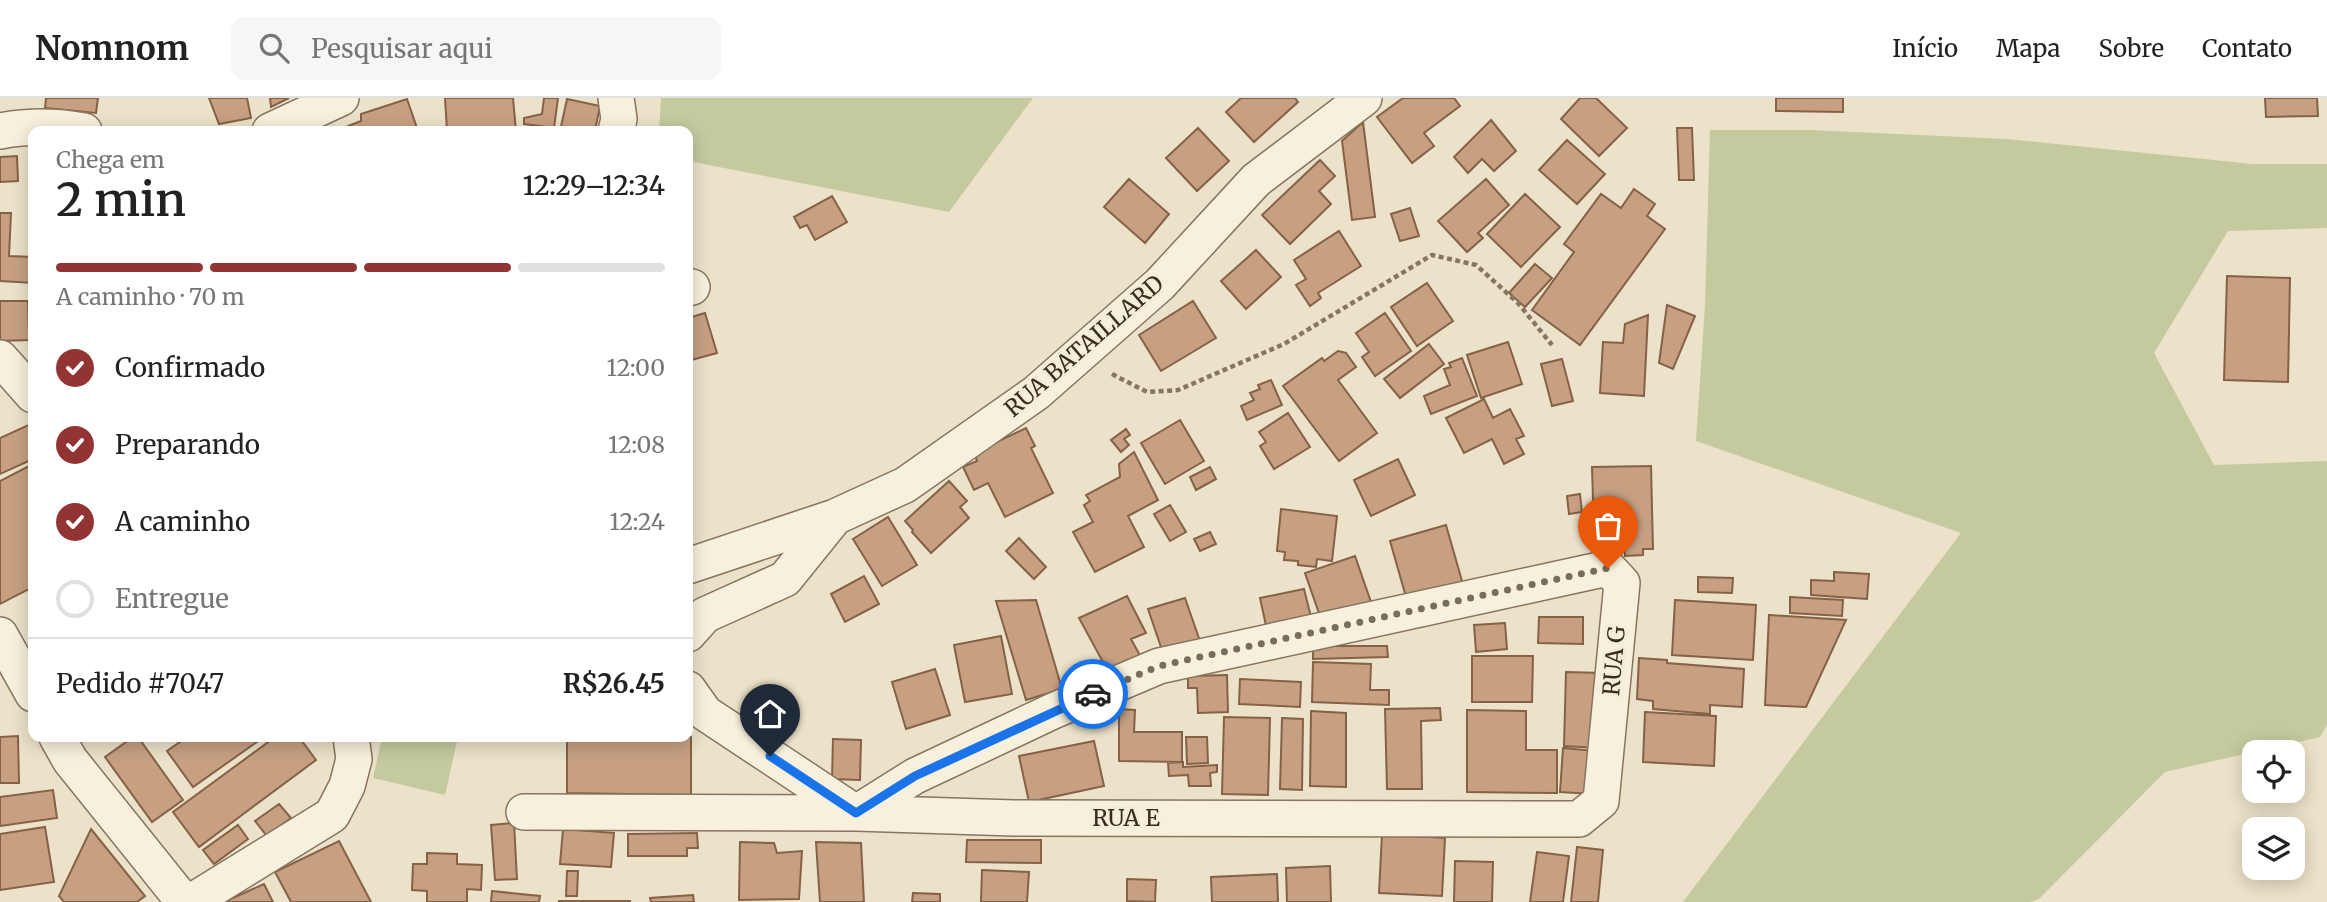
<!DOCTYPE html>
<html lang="pt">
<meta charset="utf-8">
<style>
body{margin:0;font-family:Merriweather,serif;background:#f6f6f6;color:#222;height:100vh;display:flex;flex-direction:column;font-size:26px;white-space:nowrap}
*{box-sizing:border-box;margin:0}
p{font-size:23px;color:#767676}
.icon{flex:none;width:38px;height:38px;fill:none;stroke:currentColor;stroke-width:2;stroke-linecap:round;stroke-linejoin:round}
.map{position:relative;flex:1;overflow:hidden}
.side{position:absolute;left:28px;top:28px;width:665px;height:616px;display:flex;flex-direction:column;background:#fff;border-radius:14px;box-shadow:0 4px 18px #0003}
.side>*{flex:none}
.tools{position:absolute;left:2242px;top:642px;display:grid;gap:14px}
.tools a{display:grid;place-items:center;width:63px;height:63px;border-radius:14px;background:#fff;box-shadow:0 4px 18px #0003;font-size:35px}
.pin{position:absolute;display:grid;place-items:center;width:60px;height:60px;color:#fff;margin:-72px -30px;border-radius:50% 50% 50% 0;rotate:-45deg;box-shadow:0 0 7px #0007}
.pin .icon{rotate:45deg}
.courier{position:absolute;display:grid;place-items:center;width:70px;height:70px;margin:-35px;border:5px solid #1a73e8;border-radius:50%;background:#fff;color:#222;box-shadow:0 2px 9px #0007}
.summary em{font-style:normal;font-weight:600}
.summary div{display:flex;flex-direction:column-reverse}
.summary{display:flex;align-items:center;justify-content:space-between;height:119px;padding:0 28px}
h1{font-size:46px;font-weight:600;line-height:52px}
.bar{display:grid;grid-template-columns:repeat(4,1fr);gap:10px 7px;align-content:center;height:84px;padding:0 28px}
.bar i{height:9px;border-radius:5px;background:#e0e0e0}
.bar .on{background:#923433}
.bar p{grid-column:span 4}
.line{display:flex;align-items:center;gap:18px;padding:0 28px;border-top:2px solid #e0e0e0}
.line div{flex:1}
ol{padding:0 28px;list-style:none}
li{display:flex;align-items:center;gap:21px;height:77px}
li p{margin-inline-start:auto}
li .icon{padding:7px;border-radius:50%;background:#923433;color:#fff;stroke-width:4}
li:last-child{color:#767676}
li i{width:38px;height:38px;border:4px solid #e0e0e0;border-radius:50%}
header{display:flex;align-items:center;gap:42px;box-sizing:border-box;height:98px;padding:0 35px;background:#fff;border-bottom:2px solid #e0e0e0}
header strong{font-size:33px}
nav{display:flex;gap:38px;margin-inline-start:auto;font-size:24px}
.search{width:490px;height:63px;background:#f6f6f6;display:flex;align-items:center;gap:18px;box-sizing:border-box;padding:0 24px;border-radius:14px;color:#767676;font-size:26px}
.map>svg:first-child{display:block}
.green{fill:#c4ca9e}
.building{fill:#c7a082;stroke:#856146;stroke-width:2}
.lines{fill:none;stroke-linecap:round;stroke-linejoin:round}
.minor-casing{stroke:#87755f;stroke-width:38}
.path{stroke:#87755f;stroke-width:4.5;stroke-dasharray:5 3.5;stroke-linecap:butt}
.minor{stroke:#f7f0dc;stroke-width:35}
.done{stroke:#786c5c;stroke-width:7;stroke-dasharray:0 12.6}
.route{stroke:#1a73e8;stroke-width:9}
.labels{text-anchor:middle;stroke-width:6;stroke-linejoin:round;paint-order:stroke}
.street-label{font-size:23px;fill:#392d21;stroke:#f4edd8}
</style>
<header>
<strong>Nomnom</strong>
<div class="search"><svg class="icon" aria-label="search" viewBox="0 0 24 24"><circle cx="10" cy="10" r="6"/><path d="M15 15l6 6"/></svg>Pesquisar aqui</div>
<nav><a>Início</a><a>Mapa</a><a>Sobre</a><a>Contato</a></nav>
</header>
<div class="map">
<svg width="2327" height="804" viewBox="0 0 2327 804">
<rect width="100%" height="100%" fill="#ece2c9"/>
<path class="green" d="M661,0H1033L949,114L688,63V33H659Z
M1710,32H1810L2007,41L2253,66H2327V130L2228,133L2154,255L2214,367L2327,363V627L2320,639L2165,674L2039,801L2030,804H1683L1961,435L1696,343L1705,207Z
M382,639H458L445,697L373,680Z"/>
<path class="building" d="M46,0H98L96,15L45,10Z
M209,0H247L251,20L219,26Z
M270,0H289L271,9Z
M445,0H513L516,33H447Z
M544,0H558L554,30L524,26V20L542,16Z
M1241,0H1295L1298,4L1254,44L1226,14Z
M1403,0H1454L1460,8L1424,35L1434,48L1412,65L1377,19Z
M1580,0H1596L1627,30L1599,58L1561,21Z
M1776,0H1843V14L1776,13Z
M2265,0H2317L2318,18L2266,19Z
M407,1L418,33H350L348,28L361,23V16Z
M567,1L600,8L595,33H560Z
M1491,22L1516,53L1494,73L1482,61L1468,75L1454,59Z
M1363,24L1375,119L1352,122L1342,43Z
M1198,30L1229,63L1197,93L1166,60Z
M1677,30H1692L1694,82H1679Z
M1567,42L1605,76L1577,106L1539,72Z
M17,58L18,83L0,84V59Z
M1320,62L1335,78L1319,93L1331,106L1290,146L1262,117Z
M1129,81L1169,116L1145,145L1104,109Z
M1486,81L1509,107L1478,135L1483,140L1467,154L1438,123Z
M1634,91L1655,106L1647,118L1665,131L1580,247L1532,212L1574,154L1564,146L1601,96L1621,110Z
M1525,96L1560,129L1521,169L1487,136Z
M832,98L847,124L815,142L807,127L800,130L794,119Z
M1410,110L1419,138L1400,143L1391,116Z
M0,115H11L9,158L33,159V185L0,183Z
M1339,133L1361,168L1318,195L1321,200L1310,208L1296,187L1306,181L1294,162Z
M1256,152L1281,179L1246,211L1221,183Z
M1535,166L1552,180L1525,209L1509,195Z
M2227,178L2290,180L2288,284L2224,282Z
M1427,185L1453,223L1417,248L1391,209Z
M0,203H28L29,242L0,243Z
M1193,203L1216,240L1161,273L1139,237Z
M1667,207L1695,218L1673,271L1659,265Z
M705,215L717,255L688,263V220Z
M1385,215L1411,253L1375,278L1362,259L1369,254L1356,235Z
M1648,217L1644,298L1600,295L1603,244L1623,245L1625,226Z
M1508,244L1522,286L1481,300L1467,257Z
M1429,246L1444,266L1400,300L1384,281Z
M1338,253L1346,255L1356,269L1338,282L1377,335L1339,363L1283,288L1322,260L1324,263Z
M1462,260L1477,298L1431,316L1424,298L1450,287L1444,271L1451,269L1449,265Z
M1562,261L1573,303L1552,308L1541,266Z
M1271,282L1282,307L1247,322L1241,308L1254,302L1250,295L1260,291L1258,287Z
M1484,301L1493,320L1510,311L1524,338L1516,341L1524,356L1504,366L1492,341L1464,355L1446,320Z
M1288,315L1310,349L1274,371L1260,348L1266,344L1259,334Z
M1180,322L1204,363L1165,386L1141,345Z
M33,325V361L0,376V340Z
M1026,330L1035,348L1031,350L1053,395L1005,419L988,385L974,392L963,369L977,363L974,355Z
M1126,331L1130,337L1124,341L1129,347L1121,354L1111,342Z
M1134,354L1158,402L1128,418L1144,449L1095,474L1073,434L1093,424L1084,407L1090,403L1086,397L1120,379L1119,366Z
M1398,361L1415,397L1371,418L1354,382Z
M33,366V489L0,506V383Z
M1651,368L1653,451H1643V457L1625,458L1624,435H1594L1592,369Z
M1210,369L1216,381L1196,392L1190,379Z
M949,383L967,403L960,409L969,420L931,455L912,434L913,432L905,423Z
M1580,396L1582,414L1569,416L1567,398Z
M1170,407L1186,434L1170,443L1154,416Z
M1281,411L1337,418L1332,463L1317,461L1316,469L1298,467V463L1284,462L1285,454L1277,453Z
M888,419L917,467L882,488L853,441Z
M1446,427L1464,490L1408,506L1390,443Z
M1210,434L1216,446L1200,453L1194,441Z
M1019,440L1046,469L1034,481L1006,453Z
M1355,458L1372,507L1322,524L1305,475Z
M1834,474L1869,476L1867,501L1811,497V482L1834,483Z
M864,478L879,506L845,524L831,496Z
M1698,479L1733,480L1732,495L1698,494Z
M1304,491L1312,523L1267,532L1260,500Z
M1127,498L1146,535L1131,541L1143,563L1110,577L1079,520Z
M1790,499L1843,502L1842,518L1790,515Z
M1185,500L1200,543L1163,555L1148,511Z
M1036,502L1062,591L1026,602L996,503Z
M1675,502L1756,507L1753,562L1672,557Z
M1769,517L1846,522L1806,609L1765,607Z
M1539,519H1583V546L1538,545Z
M1505,525L1507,551L1476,554L1474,527Z
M1001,538L1012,596L965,604L954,547Z
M1313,548H1387L1388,559L1313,561Z
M1472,558H1533L1532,604H1472Z
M1639,560L1667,562V565L1744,571L1742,609L1710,607V616L1653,611V603L1637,601Z
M1313,564L1371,566L1370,592H1389V607L1312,604Z
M935,571L950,617L906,631L892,584Z
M1566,574L1602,575L1599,650L1564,648Z
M1227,577L1228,614L1198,615L1197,590H1188V578Z
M1240,581L1301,584L1300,609L1239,606Z
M1440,610L1441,622L1421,623L1422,691H1387L1385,611Z
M1119,611L1135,612L1134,634H1182V664L1119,663Z
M1467,612L1526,613V652H1557V695L1467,694Z
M1311,613L1346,615V689L1310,688Z
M1645,614L1716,618L1714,668L1643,664Z
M1224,619L1270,620L1268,697L1222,696Z
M1282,620L1303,621L1302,692L1280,691Z
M18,638L19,685H0V639Z
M133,639H138L183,702L152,724L105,659Z
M187,639H264L193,689L167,653Z
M275,639H299L316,662L199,749L173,714Z
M567,639H691V697L567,695Z
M1186,639H1207L1208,665L1187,666Z
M833,641L861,642L860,682L832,681Z
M1094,643L1104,688L1029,704L1019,658Z
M1563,650L1596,653L1593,696L1560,694Z
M1183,664V669L1217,667V674L1210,675L1211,688H1189L1188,677L1169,678L1168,665Z
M53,692L57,720L0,728V699Z
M279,706L291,720L267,738L255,723Z
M514,725L517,781L495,782L491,727Z
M238,727L248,741L214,766L203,752Z
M45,729L54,784L0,792V736Z
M91,731L145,798L137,804H64L59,798Z
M563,731L614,735L611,769L560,766Z
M697,735L698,750H687V758H628V736Z
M1382,736L1445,740L1442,798L1379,795Z
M967,742H1041V765L966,764Z
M339,743L371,804H291L275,774Z
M740,744L774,745L777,755L802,753L799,801L739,802Z
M816,744L861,745L864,804H820Z
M1577,749L1603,752L1598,804H1571Z
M1537,754L1569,758L1563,804H1530Z
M427,755L457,756V766L482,767L481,792L467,791V804H427V793L412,792L413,766H427Z
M1455,763L1493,764L1492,804H1454Z
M1330,768L1331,804H1287L1286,770Z
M982,772L1029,774L1027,804H981Z
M567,773H578L577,798H566Z
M1277,776L1278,804H1212L1211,779Z
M1127,781L1156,782L1155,804L1127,803Z
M264,786L273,804H224Z
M492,793L540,798L539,804H491Z
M913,795L940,796V804H912Z
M693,797L694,804H651L650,800Z
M559,803H630V804H559Z"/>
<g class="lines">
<g class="minor-casing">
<path id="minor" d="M616,0L619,21L616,33
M0,33C26,28 57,28 84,33
M270,33L341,0
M688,190L692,189
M0,260L33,297
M688,468L835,419L905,387L1036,295L1160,186L1256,82L1364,0
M688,536L705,517L785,481L835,419
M0,537L33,596
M57,639L70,662L184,804
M524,714L856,715L915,678L1053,613L1159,568L1608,470L1622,485L1601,703L1579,721L1014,720L856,715L705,615L688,591
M191,804L332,717L347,688L354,661L351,639"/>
</g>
<path class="path" d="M1112,276L1147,294L1178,292L1284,246L1432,157L1476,167L1518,205L1552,247"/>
<use href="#minor" class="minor"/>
</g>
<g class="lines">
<path class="done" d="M1093,596L1159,568L1608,470"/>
<path class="route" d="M770,658L856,715L915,678L1093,596"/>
</g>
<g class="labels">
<g class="street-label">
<text transform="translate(1084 248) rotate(-41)" y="8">RUA BATAILLARD</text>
<text transform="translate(1614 563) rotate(-85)" y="8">RUA G</text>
<text x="1126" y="728">RUA E</text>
</g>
</g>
</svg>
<div class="tools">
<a><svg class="icon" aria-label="locate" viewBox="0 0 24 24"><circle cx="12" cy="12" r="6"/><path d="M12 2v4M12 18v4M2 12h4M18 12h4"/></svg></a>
<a><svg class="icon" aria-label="layers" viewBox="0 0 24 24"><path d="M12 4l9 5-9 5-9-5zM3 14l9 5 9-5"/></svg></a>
</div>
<div class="pin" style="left:1608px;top:470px;background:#ea580c"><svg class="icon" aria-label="bag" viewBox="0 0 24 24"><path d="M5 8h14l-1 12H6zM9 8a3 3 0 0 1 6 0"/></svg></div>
<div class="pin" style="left:770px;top:658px;background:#1f2937"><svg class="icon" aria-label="home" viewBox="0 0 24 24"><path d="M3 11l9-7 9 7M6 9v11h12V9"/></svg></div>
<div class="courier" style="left:1093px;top:596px"><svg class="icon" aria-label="car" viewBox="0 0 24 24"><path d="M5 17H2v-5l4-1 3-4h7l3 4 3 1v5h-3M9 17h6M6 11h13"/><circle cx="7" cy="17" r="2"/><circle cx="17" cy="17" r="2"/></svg></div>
<section class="side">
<div class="summary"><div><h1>2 min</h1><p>Chega em</p></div><em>12:29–12:34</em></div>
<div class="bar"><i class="on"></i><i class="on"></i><i class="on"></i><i></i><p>A caminho · 70 m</p></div>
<ol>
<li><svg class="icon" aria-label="check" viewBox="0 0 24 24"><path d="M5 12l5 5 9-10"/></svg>Confirmado<p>12:00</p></li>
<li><svg class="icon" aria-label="check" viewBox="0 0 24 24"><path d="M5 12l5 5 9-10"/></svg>Preparando<p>12:08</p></li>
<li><svg class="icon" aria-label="check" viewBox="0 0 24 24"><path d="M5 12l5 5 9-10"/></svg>A caminho<p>12:24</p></li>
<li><i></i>Entregue</li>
</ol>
<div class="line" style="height:91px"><div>Pedido #7047</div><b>R$26.45</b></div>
</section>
</div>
